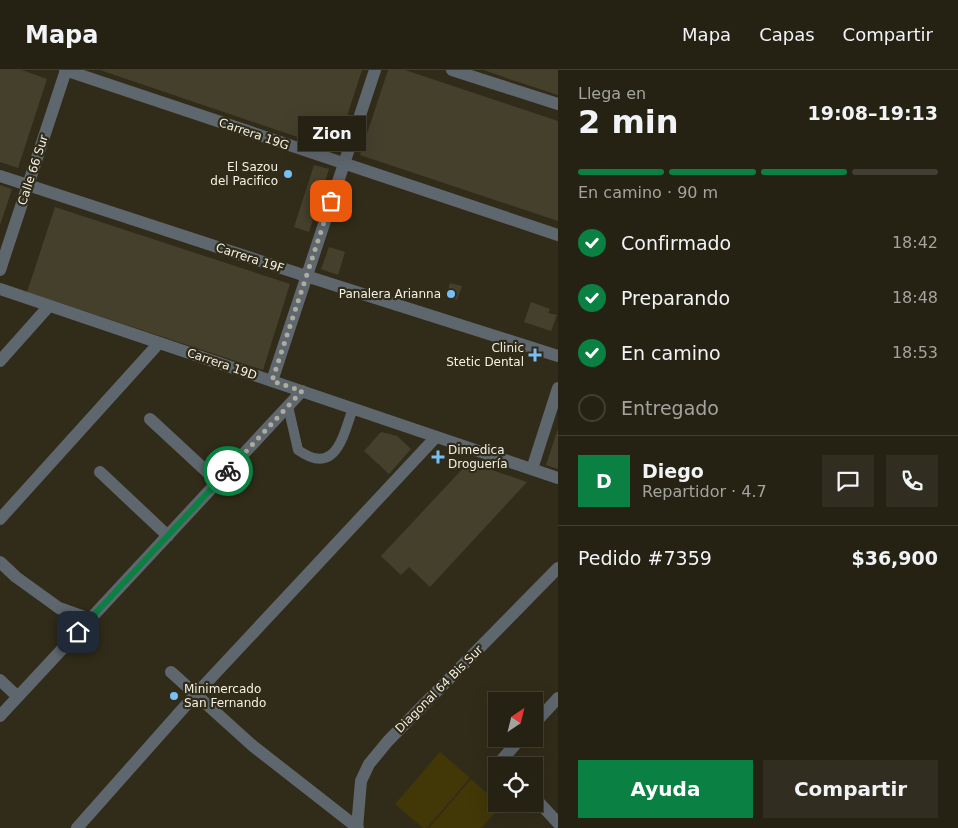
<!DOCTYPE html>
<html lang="es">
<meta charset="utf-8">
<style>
body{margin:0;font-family:"DejaVu Sans",sans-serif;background:#312e21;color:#f1f3f6;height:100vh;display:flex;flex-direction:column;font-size:19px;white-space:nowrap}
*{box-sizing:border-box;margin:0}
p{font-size:16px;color:#a3a3a0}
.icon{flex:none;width:28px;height:28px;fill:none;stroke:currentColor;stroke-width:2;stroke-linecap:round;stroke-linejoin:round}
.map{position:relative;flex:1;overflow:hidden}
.side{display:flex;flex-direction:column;background:#252113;width:400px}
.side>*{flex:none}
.needle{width:32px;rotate:35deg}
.buttons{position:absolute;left:488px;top:622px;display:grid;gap:10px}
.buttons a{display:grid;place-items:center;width:55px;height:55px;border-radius:0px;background:#252113;box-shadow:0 5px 20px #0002,0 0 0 1px #423e33;font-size:25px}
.pin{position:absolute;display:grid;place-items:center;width:42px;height:42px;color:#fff;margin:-21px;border-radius:10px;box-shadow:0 2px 8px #0006}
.courier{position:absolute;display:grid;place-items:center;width:50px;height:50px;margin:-25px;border:4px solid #0b8043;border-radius:50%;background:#fff;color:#222;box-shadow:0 1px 6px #0007}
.bubble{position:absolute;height:35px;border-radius:0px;background:#252113;box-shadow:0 5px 20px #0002,0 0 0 1px #423e33;font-size:16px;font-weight:700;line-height:35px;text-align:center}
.head em{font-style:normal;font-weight:700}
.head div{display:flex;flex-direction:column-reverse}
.head{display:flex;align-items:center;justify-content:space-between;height:85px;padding:0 20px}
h1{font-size:32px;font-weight:700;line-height:38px}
.bar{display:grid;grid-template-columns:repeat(4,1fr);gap:8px 5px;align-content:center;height:60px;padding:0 20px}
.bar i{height:6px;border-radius:4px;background:#423e33}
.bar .active{background:#0b8043}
.bar p{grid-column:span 4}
.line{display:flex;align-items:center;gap:12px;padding:0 20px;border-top:1px solid #423e33}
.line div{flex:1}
.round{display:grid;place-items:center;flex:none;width:52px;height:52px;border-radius:0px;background:#312e21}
ol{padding:0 20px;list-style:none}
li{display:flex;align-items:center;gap:15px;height:55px}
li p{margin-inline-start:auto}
li .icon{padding:5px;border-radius:50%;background:#0b8043;color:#fff;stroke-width:4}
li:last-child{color:#a3a3a0}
li i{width:28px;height:28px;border:2px solid #423e33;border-radius:50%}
.cta{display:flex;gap:10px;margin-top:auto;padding:10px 20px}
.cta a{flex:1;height:58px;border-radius:0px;background:#0b8043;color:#fff;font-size:20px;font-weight:700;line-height:58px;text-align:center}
.cta a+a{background:#312e21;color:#f1f3f6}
header{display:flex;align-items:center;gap:30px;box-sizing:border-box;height:70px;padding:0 25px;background:#252113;border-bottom:1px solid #423e33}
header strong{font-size:24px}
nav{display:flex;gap:28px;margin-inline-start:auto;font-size:18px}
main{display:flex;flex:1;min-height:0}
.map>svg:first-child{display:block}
.green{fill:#413707}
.building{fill:#45402c}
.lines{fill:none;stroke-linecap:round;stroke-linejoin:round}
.service{stroke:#5f676e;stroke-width:10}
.minor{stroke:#5f676e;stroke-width:12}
.tertiary{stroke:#5f676e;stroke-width:12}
.done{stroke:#afab9d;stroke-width:5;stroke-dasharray:0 9}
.route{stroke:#0b8043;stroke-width:6}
.poi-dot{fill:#78bff7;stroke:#312c19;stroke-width:2}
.labels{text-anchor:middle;stroke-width:4.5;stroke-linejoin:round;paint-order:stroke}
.street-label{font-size:12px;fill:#f3f0e4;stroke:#312c19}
.poi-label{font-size:12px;fill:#f3f0e4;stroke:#312c19;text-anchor:end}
</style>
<header>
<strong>Mapa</strong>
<nav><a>Mapa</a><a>Capas</a><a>Compartir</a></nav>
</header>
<main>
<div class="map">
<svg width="558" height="758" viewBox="0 0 558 758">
<rect width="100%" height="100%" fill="#312c19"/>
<path class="green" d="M440,682L470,708L427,758H423L395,734Z
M471,709L496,731V734L501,736L481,758H429Z"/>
<path class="building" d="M0,0H22L47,9L18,98L0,92Z
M100,0H362L336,80Z
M388,0H405L558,51V151L360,85Z
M484,0H558V25L509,9Z
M314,95L329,99L309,162L294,157Z
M0,115L12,119L0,155Z
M55,137L290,214L263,300L27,222Z
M329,177L345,182L338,205L321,199Z
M450,213L462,216L457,230L446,226Z
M531,232L550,239L548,243L557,245L551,261L524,252Z
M558,359V399L546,395Z
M381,362L397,366L411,379L389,404L364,381Z
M469,392L527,412L430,517L409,497L401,505L381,486Z"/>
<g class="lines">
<path class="service" d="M288,336L298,380C336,407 343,366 353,338"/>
<path class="minor" d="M452,0L558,34
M0,106L306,206L558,286
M0,291L49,236
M272,311L375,0
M150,349L218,412
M100,402L168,466
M0,449L159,273
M0,492L16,507L59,538L90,549
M171,602L253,676L358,758
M0,610L18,627
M0,646L302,321
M534,654L558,628
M504,696L500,692L520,669
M534,727L558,753
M77,758L195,625L436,367"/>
<path class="tertiary" d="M65,0L558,165
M0,200L66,0
M0,219L558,408
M532,399L558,318
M357,758L361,711L369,694L388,671L558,498"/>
</g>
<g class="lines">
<path class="done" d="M228,401L302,321L272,311L331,131"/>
<path class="route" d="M78,562L228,401"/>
</g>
<g class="poi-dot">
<circle cx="288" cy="104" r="5"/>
<circle cx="451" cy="224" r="5"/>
<path d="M532.5 277.5h5v5h5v5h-5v5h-5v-5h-5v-5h5z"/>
<path d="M435.5 379.5h5v5h5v5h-5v5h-5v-5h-5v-5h5z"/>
<circle cx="174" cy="626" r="5"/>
</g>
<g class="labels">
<g class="street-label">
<text transform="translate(254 64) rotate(19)" y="4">Carrera 19G</text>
<text transform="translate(33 100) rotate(-72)" y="4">Calle 66 Sur</text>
<text transform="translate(250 188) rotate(18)" y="4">Carrera 19F</text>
<text transform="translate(222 294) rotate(19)" y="4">Carrera 19D</text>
<text transform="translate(439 619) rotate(-45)" y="4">Diagonal 64 Bis Sur</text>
</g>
<g class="poi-label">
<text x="278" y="101">El Sazou<tspan x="278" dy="14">del Pacifico</tspan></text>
<text x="441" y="228">Panalera Arianna</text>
<text x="524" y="282">Clinic<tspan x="524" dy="14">Stetic Dental</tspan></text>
<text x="448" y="384" text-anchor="start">Dimedica<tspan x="448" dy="14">Droguería</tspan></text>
<text x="184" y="623" text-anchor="start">Minimercado<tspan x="184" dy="14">San Fernando</tspan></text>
</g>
</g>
</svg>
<div class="buttons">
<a><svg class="needle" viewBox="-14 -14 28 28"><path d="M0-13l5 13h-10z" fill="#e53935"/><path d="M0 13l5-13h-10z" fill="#a3a3a0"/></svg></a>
<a><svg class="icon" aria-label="locate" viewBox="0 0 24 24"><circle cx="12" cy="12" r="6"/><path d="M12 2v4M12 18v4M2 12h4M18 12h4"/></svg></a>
</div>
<div class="pin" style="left:331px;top:131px;background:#ea580c"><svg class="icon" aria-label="bag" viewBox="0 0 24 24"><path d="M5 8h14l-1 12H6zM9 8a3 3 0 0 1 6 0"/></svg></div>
<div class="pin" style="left:78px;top:562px;background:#1f2937"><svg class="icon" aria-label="home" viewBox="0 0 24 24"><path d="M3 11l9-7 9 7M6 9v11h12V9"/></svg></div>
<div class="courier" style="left:228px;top:401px"><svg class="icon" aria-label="bike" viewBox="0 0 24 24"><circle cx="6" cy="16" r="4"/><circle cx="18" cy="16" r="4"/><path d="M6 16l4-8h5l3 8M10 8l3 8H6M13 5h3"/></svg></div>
<div class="bubble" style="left:298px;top:46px;width:68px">Zion</div>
</div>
<section class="side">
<div class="head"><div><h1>2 min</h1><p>Llega en</p></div><em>19:08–19:13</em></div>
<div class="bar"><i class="active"></i><i class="active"></i><i class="active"></i><i></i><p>En camino · 90 m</p></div>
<ol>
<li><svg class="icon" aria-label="check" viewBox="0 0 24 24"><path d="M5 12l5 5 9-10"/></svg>Confirmado<p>18:42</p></li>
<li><svg class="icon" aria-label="check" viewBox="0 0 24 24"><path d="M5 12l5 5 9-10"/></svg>Preparando<p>18:48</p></li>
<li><svg class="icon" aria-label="check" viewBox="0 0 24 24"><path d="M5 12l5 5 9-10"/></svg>En camino<p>18:53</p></li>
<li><i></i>Entregado</li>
</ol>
<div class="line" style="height:90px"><b class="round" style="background:#0b8043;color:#fff">D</b><div><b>Diego</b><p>Repartidor · 4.7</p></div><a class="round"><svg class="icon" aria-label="chat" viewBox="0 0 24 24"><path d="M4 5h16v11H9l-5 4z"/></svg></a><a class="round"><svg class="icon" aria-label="phone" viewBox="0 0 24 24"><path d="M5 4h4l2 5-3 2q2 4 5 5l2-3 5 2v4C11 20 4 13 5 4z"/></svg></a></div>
<div class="line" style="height:65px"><div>Pedido #7359</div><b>$36,900</b></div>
<div class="cta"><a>Ayuda</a><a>Compartir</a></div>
</section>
</main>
